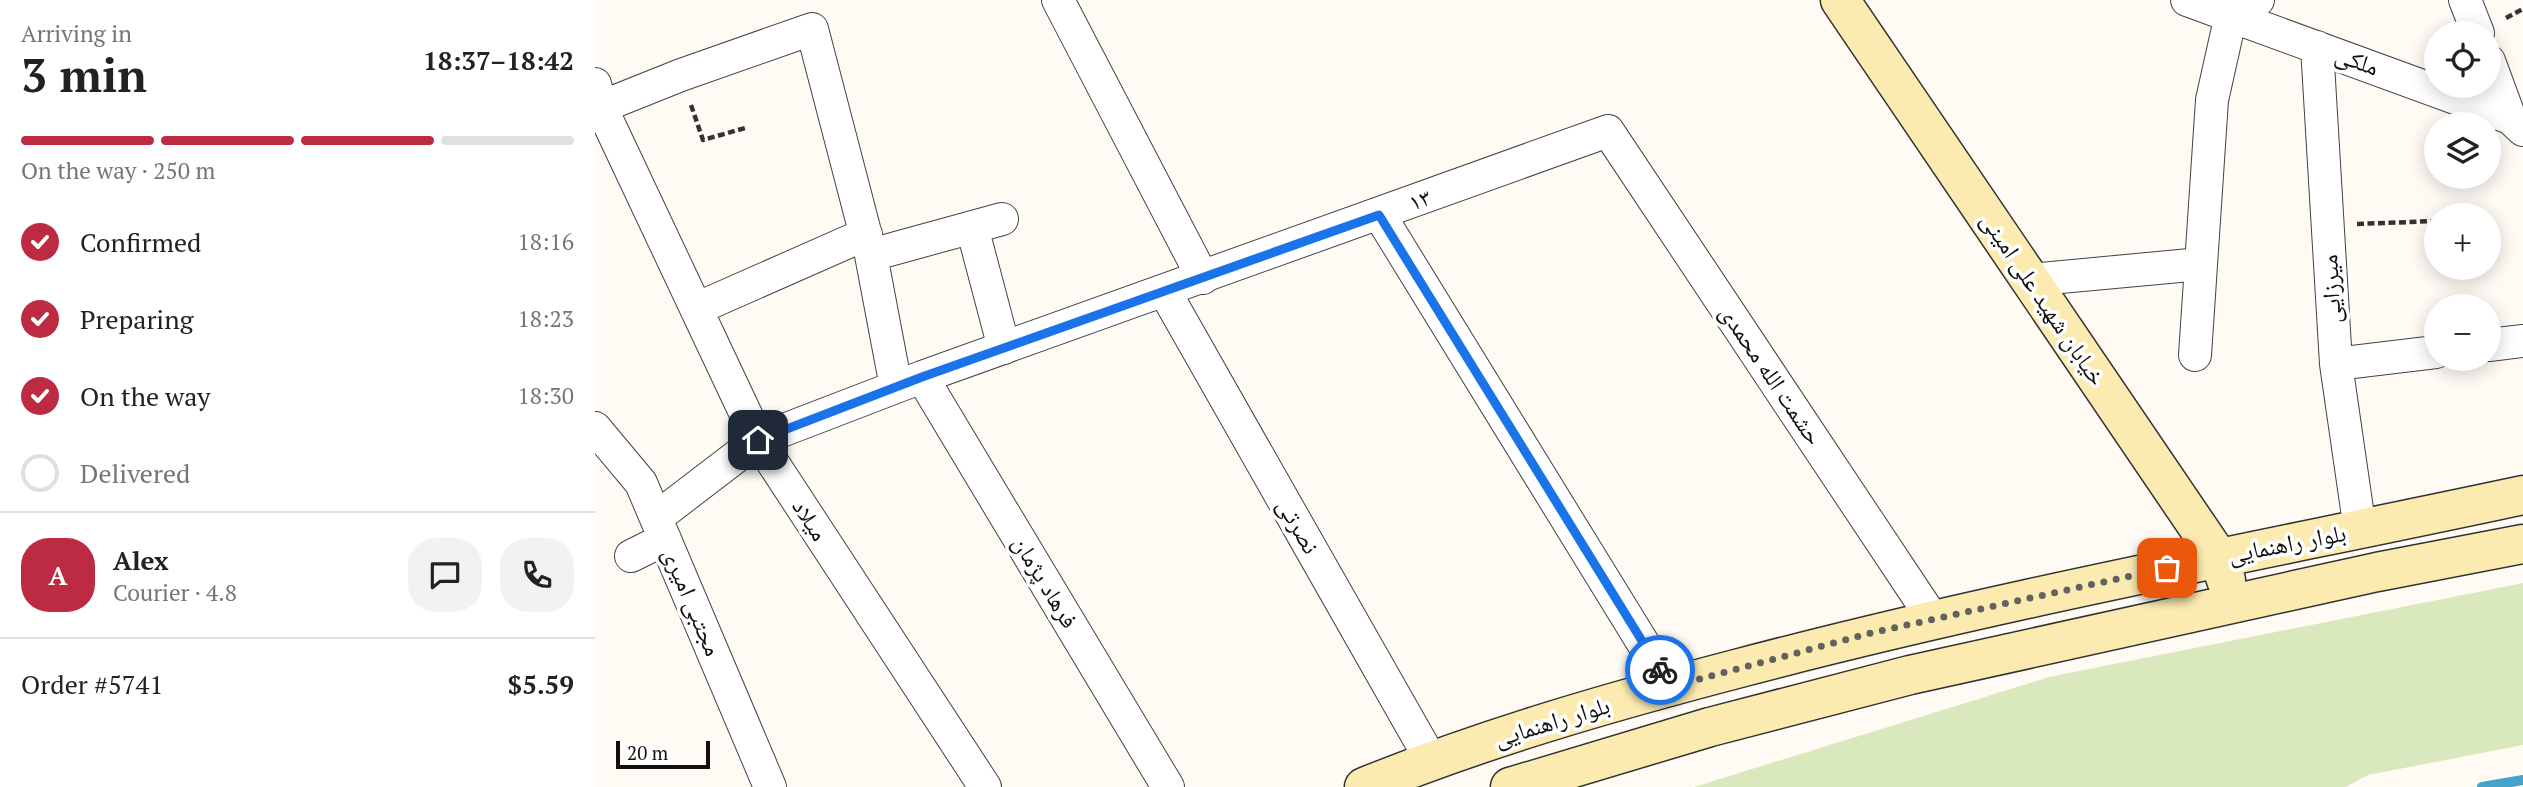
<!DOCTYPE html>
<meta charset="utf-8">
<style>
body{margin:0;font-family:"PT Serif","Noto Naskh Arabic",serif;background:#f2f2f2;color:#222;height:100vh;display:flex;flex-direction:column;font-size:26px;white-space:nowrap}
*{box-sizing:border-box;margin:0}
p{font-size:23px;color:#767676}
.icon{flex:none;width:38px;height:38px;fill:none;stroke:currentColor;stroke-width:2;stroke-linecap:round;stroke-linejoin:round}
.map{position:relative;flex:1;overflow:hidden}
.details{display:flex;flex-direction:column;background:#fff;width:595px}
.details>*{flex:none}
.tools{position:absolute;left:1829px;top:21px;display:grid;gap:14px}
.tools a{display:grid;place-items:center;width:77px;height:77px;border-radius:50%;background:#fff;box-shadow:0 4px 18px #0003;font-size:35px}
.scale{position:absolute;left:21px;bottom:18px;width:94px;box-sizing:border-box;padding-left:7px;border:4px solid #101010;border-top:0;font-size:19px;line-height:24px;white-space:nowrap;color:#101010;-webkit-text-stroke:5px #fff;paint-order:stroke}
.pin{position:absolute;display:grid;place-items:center;width:60px;height:60px;color:#fff;margin:-30px;border-radius:14px;box-shadow:0 4px 10px #0006}
.courier{position:absolute;display:grid;place-items:center;width:70px;height:70px;margin:-35px;border:5px solid #1a73e8;border-radius:50%;background:#fff;color:#222;box-shadow:0 2px 9px #0007}
.head em{font-style:normal;font-weight:800}
.head div{display:flex;flex-direction:column-reverse}
.head{display:flex;align-items:center;justify-content:space-between;height:119px;padding:0 21px}
h1{font-size:46px;font-weight:800;line-height:52px}
.bar{display:grid;grid-template-columns:repeat(4,1fr);gap:10px 7px;align-content:center;height:84px;padding:0 21px}
.bar i{height:9px;border-radius:5px;background:#e0e0e0}
.bar .active{background:#bd2b43}
.bar p{grid-column:span 4}
.line{display:flex;align-items:center;gap:18px;padding:0 21px;border-top:2px solid #e0e0e0}
.line div{flex:1}
.round{display:grid;place-items:center;flex:none;width:74px;height:74px;border-radius:28px;background:#f2f2f2}
ol{padding:0 21px;list-style:none}
li{display:flex;align-items:center;gap:21px;height:77px}
li p{margin-inline-start:auto}
li .icon{padding:7px;border-radius:50%;background:#bd2b43;color:#fff;stroke-width:4}
li:last-child{color:#767676}
li i{width:38px;height:38px;border:4px solid #e0e0e0;border-radius:50%}
main{display:flex;flex:1;min-height:0}
.map>svg:first-child{display:block}
.green{fill:#d9e9bd}
.lines{fill:none;stroke-linecap:round;stroke-linejoin:round}
.stream{stroke:#43a3c9;stroke-width:10}
.street-casing{stroke:#434343;stroke-width:34}
.secondary-casing{stroke:#323232;stroke-width:41}
.path{stroke:#323232;stroke-width:4.5;stroke-dasharray:7 3.5;stroke-linecap:butt}
.street{stroke:#fff;stroke-width:32}
.secondary{stroke:#fcebb1;stroke-width:38}
.done{stroke:#646260;stroke-width:7;stroke-dasharray:0 12.6}
.route{stroke:#1a73e8;stroke-width:9}
.labels{text-anchor:middle;stroke-width:7;stroke-linejoin:round;paint-order:stroke}
.street-label{font-size:24px;fill:#101010;stroke:#fff}
</style>
<main>
<section class="details">
<div class="head"><div><h1>3 min</h1><p>Arriving in</p></div><em>18:37–18:42</em></div>
<div class="bar"><i class="active"></i><i class="active"></i><i class="active"></i><i></i><p>On the way · 250 m</p></div>
<ol>
<li><svg class="icon" aria-label="check" viewBox="0 0 24 24"><path d="M5 12l5 5 9-10"/></svg>Confirmed<p>18:16</p></li>
<li><svg class="icon" aria-label="check" viewBox="0 0 24 24"><path d="M5 12l5 5 9-10"/></svg>Preparing<p>18:23</p></li>
<li><svg class="icon" aria-label="check" viewBox="0 0 24 24"><path d="M5 12l5 5 9-10"/></svg>On the way<p>18:30</p></li>
<li><i></i>Delivered</li>
</ol>
<div class="line" style="height:126px"><b class="round" style="background:#bd2b43;color:#fff">A</b><div><b>Alex</b><p>Courier · 4.8</p></div><a class="round"><svg class="icon" aria-label="chat" viewBox="0 0 24 24"><path d="M4 5h16v11H9l-5 4z"/></svg></a><a class="round"><svg class="icon" aria-label="phone" viewBox="0 0 24 24"><path d="M5 4h4l2 5-3 2q2 4 5 5l2-3 5 2v4C11 20 4 13 5 4z"/></svg></a></div>
<div class="line" style="height:91px"><div>Order #5741</div><b>$5.59</b></div>
</section>
<div class="map">
<svg width="1928" height="787" viewBox="0 0 1928 787">
<rect width="100%" height="100%" fill="#fffbf4"/>
<path class="green" d="M1928,583V745L1773,775L1751,787H1099L1454,677Z"/>
<g class="lines">
<path class="stream" d="M1887,787L1928,780"/>
<g class="street-casing">
<path id="street" d="M463,0L608,278
M1592,0L1915,118L1928,130
M1870,0L1883,33
M1722,47L1741,364L1765,530
M1894,61L1915,118
M0,84L6,107L163,440L390,787
M6,107L86,75L217,29L276,255L407,219
M784,214L1075,687
M377,227L409,348
M276,255L301,387
M1434,280L1606,264
M570,292L836,760
M101,309L271,234
M1894,345L1928,341
M1600,355L1617,100L1636,15L1663,0
M1741,364L1841,352
M327,377L573,787
M0,428L46,483L175,787
M61,518L163,440L327,377L1013,131L1338,619
M36,556L70,539"/>
</g>
<g class="secondary-casing">
<path id="secondary" d="M1245,0L1624,558L1631,580
M769,787C890,738 1015,702 1141,669C1401,600 1665,551 1928,495
M915,787L1115,727L1315,675L1782,572L1928,544"/>
</g>
<path class="path" d="M1911,18L1928,9
M96,105L108,140L150,128
M1762,224L1841,221"/>
<use href="#street" class="street"/>
<use href="#secondary" class="secondary"/>
</g>
<g class="lines">
<path class="done" d="M1065,670L1075,687L1276,633L1572,568"/>
<path class="route" d="M163,440L327,377L784,215L1065,670"/>
</g>
<g class="labels">
<g class="street-label">
<text transform="translate(1762 61) rotate(20)" y="8">ملکی</text>
<text transform="translate(825 200) rotate(-20)" y="8">۱۳</text>
<text transform="translate(1736 289) rotate(-93)" y="8">میرزایی</text>
<text transform="translate(1448 299) rotate(56)" y="8">خیابان شهید علی امینی</text>
<text transform="translate(1176 375) rotate(56)" y="8">حشمت الله محمدی</text>
<text transform="translate(215 520) rotate(57)" y="8">میلاد</text>
<text transform="translate(703 526) rotate(60)" y="8">نصرتی</text>
<text transform="translate(1692 544) rotate(-11)" y="8">بلوار راهنمایی</text>
<text transform="translate(450 582) rotate(59)" y="8">فرهاد پژمان</text>
<text transform="translate(97 602) rotate(67)" y="8">مجتبی امیری</text>
<text transform="translate(957 722) rotate(-17)" y="8">بلوار راهنمایی</text>
</g>
</g>
</svg>
<div class="tools">
<a><svg class="icon" aria-label="locate" viewBox="0 0 24 24"><circle cx="12" cy="12" r="6"/><path d="M12 2v4M12 18v4M2 12h4M18 12h4"/></svg></a>
<a><svg class="icon" aria-label="layers" viewBox="0 0 24 24"><path d="M12 4l9 5-9 5-9-5zM3 14l9 5 9-5"/></svg></a>
<a>+</a>
<a>−</a>
</div>
<div class="scale">20 m</div>
<div class="pin" style="left:1572px;top:568px;background:#ea580c"><svg class="icon" aria-label="bag" viewBox="0 0 24 24"><path d="M5 8h14l-1 12H6zM9 8a3 3 0 0 1 6 0"/></svg></div>
<div class="pin" style="left:163px;top:440px;background:#1f2937"><svg class="icon" aria-label="home" viewBox="0 0 24 24"><path d="M3 11l9-7 9 7M6 9v11h12V9"/></svg></div>
<div class="courier" style="left:1065px;top:670px"><svg class="icon" aria-label="bike" viewBox="0 0 24 24"><circle cx="6" cy="16" r="4"/><circle cx="18" cy="16" r="4"/><path d="M6 16l4-8h5l3 8M10 8l3 8H6M13 5h3"/></svg></div>
</div>
</main>
